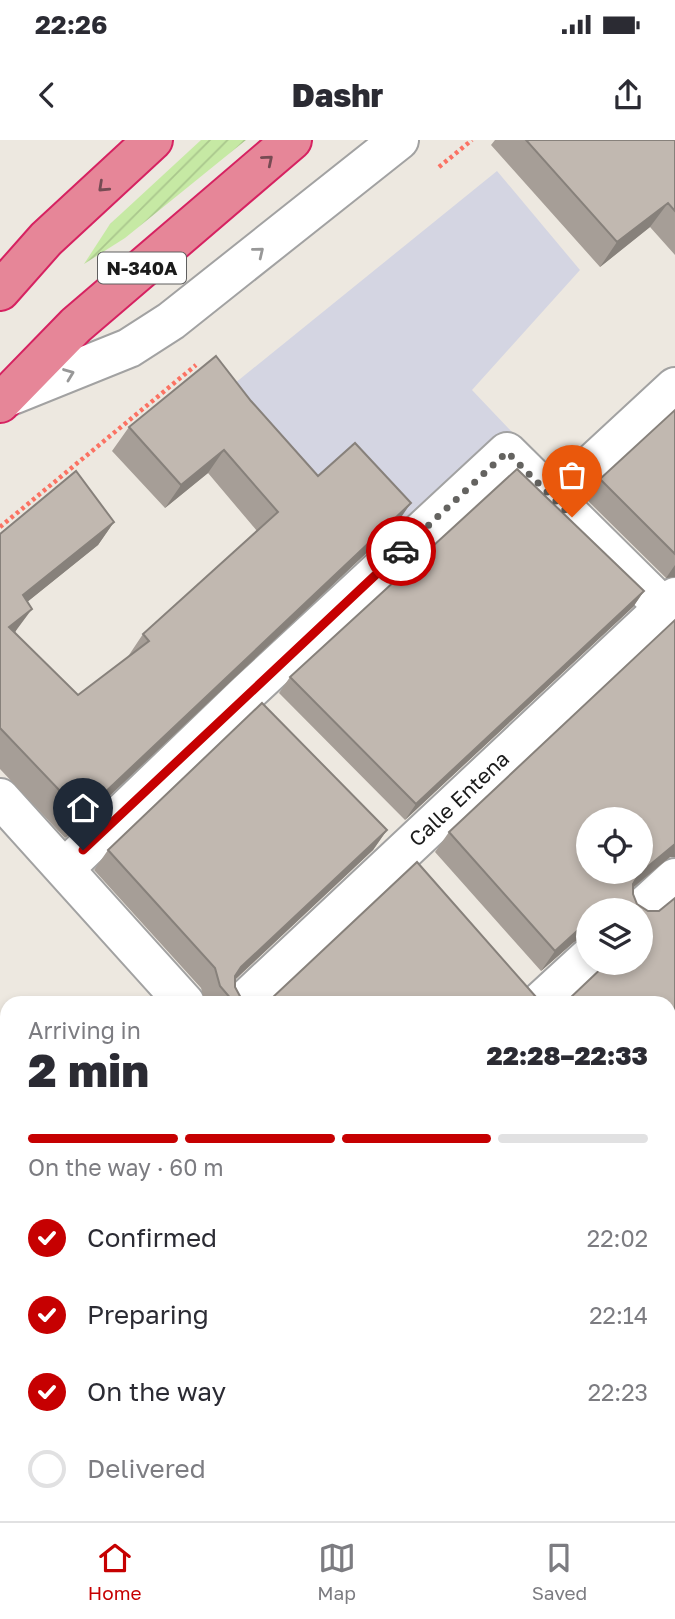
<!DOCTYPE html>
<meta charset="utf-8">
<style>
body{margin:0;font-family:"Golos Text",sans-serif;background:#f2f2f3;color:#2b2b33;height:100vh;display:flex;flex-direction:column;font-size:26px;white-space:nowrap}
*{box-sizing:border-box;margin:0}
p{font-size:23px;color:#7c7c81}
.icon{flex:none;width:38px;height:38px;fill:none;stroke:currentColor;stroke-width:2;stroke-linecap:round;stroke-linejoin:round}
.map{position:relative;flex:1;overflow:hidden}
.details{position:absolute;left:0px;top:856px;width:676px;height:527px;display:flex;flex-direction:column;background:#fff;border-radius:21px 21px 0 0;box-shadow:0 4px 10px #0003}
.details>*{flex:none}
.buttons{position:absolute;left:576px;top:667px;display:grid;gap:14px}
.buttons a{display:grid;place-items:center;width:77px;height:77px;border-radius:50%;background:#fff;box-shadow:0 4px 10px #0003;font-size:35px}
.pin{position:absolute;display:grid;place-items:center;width:60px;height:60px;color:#fff;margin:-72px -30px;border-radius:50% 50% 50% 0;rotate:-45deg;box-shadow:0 0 7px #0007}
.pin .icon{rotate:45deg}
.courier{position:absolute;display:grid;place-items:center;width:70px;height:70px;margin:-35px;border:5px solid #c60001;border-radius:50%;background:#fff;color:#222;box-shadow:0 2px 9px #0007}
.overview em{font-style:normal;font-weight:800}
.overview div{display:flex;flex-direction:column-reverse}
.overview{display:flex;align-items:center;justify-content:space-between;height:119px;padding:0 28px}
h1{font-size:46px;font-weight:800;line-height:52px}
.bar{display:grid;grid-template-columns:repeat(4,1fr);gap:10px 7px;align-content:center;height:84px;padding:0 28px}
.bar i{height:9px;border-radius:5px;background:#e1e1e2}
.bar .on{background:#c60001}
.bar p{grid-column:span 4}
ol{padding:0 28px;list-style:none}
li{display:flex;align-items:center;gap:21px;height:77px}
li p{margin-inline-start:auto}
li .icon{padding:7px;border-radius:50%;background:#c60001;color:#fff;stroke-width:4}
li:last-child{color:#7c7c81}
li i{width:38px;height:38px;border:4px solid #e1e1e2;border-radius:50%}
.status{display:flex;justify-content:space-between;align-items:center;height:49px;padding:0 35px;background:#fff;direction:ltr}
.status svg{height:19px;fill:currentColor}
header{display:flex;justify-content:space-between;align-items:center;height:91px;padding:0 28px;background:#fff;font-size:32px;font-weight:800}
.tab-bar{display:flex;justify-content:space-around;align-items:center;height:98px;border-top:2px solid #e1e1e2;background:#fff;font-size:19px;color:#7c7c81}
.tab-bar a{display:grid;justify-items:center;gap:4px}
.tab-bar .on{color:#c60001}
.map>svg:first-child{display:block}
.garden{fill:url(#garden-furrows)}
.plaza{fill:#d4d5e2}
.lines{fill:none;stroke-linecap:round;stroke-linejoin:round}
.minor-casing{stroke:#a2a2a2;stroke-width:42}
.highway-casing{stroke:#d62261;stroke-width:42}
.path{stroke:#fb7263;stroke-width:4.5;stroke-dasharray:3.5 3.5;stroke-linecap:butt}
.minor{stroke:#fff;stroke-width:38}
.highway{stroke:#e68698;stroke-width:38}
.wall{fill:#a69e97}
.shaded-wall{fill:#87817b}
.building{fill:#c1b8b0;stroke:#87817b;stroke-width:2;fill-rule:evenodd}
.oneway{stroke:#764b53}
.oneway2{stroke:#989898}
.done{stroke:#646360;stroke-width:7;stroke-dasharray:0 12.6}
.route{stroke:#c60001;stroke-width:9}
.labels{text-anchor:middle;stroke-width:5;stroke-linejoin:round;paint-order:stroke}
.shield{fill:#fff;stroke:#5f5f5f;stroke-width:2}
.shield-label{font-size:19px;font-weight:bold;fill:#1b1b1b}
.street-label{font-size:21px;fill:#1b1b1b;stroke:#fff}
</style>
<div class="status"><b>22:26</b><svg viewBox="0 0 49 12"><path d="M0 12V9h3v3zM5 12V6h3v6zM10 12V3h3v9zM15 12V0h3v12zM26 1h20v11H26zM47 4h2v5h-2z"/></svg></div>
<header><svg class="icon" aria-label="back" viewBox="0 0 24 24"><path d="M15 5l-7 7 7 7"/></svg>Dashr<svg class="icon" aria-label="share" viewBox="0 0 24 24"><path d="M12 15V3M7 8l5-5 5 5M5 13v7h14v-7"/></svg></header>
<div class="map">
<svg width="675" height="1381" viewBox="0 0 675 1381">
<defs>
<pattern id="garden-furrows" width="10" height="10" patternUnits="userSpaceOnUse" patternTransform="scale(1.75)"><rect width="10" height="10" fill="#c6e9a4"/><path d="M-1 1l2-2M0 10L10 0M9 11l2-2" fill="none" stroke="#aac78d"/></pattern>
</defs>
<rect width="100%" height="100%" fill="#ede8e0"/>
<path class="garden" d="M201,0H246L125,98L84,124L110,84Z"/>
<path class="plaza" d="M497,31L580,130L472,250L512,292L404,385L344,332L310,358L224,252Z"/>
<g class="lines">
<g class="minor-casing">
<g id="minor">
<path d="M5,258L129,208L171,181L399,0"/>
<path d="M554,359L675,247"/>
<path d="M0,658L185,863"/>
<path d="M65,728L248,552L507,312L675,478"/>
<path d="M640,770L675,738"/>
<path id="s1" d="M242,863L675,457"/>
<path d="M539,863L588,818"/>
<path d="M668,1101L675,1097"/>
<path d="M0,1200L7,1196"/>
<path d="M668,1320L675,1316"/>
<path d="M201,1381L210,1376"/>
<path d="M568,1381L577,1376"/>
</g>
</g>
<g class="highway-casing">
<path id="highway" d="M0,151L46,99L153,0
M0,263L76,185L292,0"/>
</g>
<path class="path" d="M439,27L472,0
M0,387L196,225"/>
<use href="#minor" class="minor"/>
<use href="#highway" class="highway"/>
</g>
<path class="wall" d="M495,0H675V115L650,87L600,127L491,5Z
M251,261L318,336L395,386L65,698L0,629V394L114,382L98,405L27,462L15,493L78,555L127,518L143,494L257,391L208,333L165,368L112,311L129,287Z
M675,270V437L666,438L586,359L600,339Z
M644,451L633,467L405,680L279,553L290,537Z
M675,480V717H670L633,748V754L637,764L648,771H659L675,758V978L668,977V863L640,822V770H588L584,797L574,802L541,831L435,712L449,692Z
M387,690L373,710L235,840V847L241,858L247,863H205L201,848L94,730L108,710Z
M438,1376H567L570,1379L440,1381Z"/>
<path class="shaded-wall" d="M668,63L650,87L600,127L617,102Z
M224,310L208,333L165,368L181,345Z
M411,363L395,386L65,698L82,674Z
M114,382L98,405L6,479L23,455Z
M675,425V437L666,438Z
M644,451L633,467L405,680L416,664Z
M32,469L15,492L0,504L9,487Z
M387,690L373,710L227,847L241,827Z
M675,704V717H670L625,754L639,734Z
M588,781V797H584L574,802L541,831L555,811Z
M675,958V976L674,977H668V961Z
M675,1061V1075L668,1077V1066Z
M7,1160V1174L0,1177V1164Z
M675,1280V1294L668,1296V1285Z"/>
<path class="building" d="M526,0H675V71L668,63L617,102Z
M216,216L251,261L318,336L355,303L411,363L82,674L0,588V394L76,331L114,382L23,455L32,469L9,487L78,555L149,501L143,494L278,372L224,310L181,345L129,287Z
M675,270V414L600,339Z
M517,329L644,451L416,664L290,537Z
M675,480V704L639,734L633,744V754L637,764L648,771H659L675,758V958L668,961V863H562L568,860L608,822H640V770H588V781L555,811L449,692ZM588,679H640V732H588Z
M262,563L387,690L241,827L235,836V847L241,858L247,863H229L232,860L220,846L215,828L108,710Z
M417,722L536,857L544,863H264L271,859Z
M668,995L675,1000V1061L668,1066Z
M7,1033V1160L0,1164V1038Z
M668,1098L670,1100L675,1101V1280L668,1285Z
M0,1196L2,1199L7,1200V1376H200L203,1379L208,1381H0Z
M668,1316L672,1319L675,1320V1381H586L600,1376H668Z
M232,1376H416L422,1380L424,1381H222Z
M447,1376H567L570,1379L575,1381H439L444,1379Z"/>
<defs><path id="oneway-chevron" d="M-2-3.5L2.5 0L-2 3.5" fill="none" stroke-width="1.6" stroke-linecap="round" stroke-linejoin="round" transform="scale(1.75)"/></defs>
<g class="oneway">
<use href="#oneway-chevron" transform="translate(268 20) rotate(-40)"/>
<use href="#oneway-chevron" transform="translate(103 47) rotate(137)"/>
</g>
<g class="oneway2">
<use href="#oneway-chevron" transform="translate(259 112) rotate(-39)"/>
<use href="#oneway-chevron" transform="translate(69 234) rotate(-21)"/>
</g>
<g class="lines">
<path class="done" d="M401,411L507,312L572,377"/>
<path class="route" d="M83,710L401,411"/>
</g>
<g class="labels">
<rect class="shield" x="98" y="112.5" width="88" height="31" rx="5"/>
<g class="shield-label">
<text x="142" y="135">N-340A</text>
</g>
<g class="street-label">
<text dy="7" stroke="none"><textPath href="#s1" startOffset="298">Calle Entena</textPath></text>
</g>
</g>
</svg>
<div class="buttons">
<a><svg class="icon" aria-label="locate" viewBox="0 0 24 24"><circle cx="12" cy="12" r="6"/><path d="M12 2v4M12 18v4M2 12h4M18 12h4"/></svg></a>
<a><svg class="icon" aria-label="layers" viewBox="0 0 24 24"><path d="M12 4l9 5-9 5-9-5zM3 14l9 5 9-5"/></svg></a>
</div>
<div class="pin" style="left:572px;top:377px;background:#ea580c"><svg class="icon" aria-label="bag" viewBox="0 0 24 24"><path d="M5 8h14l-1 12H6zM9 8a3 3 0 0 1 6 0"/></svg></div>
<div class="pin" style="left:83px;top:710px;background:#1f2937"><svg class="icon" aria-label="home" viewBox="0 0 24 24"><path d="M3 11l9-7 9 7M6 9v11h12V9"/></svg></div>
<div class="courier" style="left:401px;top:411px"><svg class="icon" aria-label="car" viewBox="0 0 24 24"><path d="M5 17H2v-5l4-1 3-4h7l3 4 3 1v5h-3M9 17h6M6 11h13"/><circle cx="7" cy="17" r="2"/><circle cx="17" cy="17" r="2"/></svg></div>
<section class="details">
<div class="overview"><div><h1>2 min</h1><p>Arriving in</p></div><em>22:28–22:33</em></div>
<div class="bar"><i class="on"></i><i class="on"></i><i class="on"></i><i></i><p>On the way · 60 m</p></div>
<ol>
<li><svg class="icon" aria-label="check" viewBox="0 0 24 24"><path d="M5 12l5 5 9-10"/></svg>Confirmed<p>22:02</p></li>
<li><svg class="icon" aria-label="check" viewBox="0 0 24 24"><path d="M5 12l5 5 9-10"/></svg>Preparing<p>22:14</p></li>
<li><svg class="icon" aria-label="check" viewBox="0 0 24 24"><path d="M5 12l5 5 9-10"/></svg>On the way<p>22:23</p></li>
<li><i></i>Delivered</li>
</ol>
</section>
</div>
<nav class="tab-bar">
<a class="on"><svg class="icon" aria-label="home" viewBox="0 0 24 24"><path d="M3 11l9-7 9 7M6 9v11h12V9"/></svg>Home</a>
<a><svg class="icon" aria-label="map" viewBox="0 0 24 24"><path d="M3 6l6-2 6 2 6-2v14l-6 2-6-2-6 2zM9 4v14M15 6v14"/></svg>Map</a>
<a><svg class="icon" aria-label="saved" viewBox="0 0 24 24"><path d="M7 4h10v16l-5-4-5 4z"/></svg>Saved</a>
</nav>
